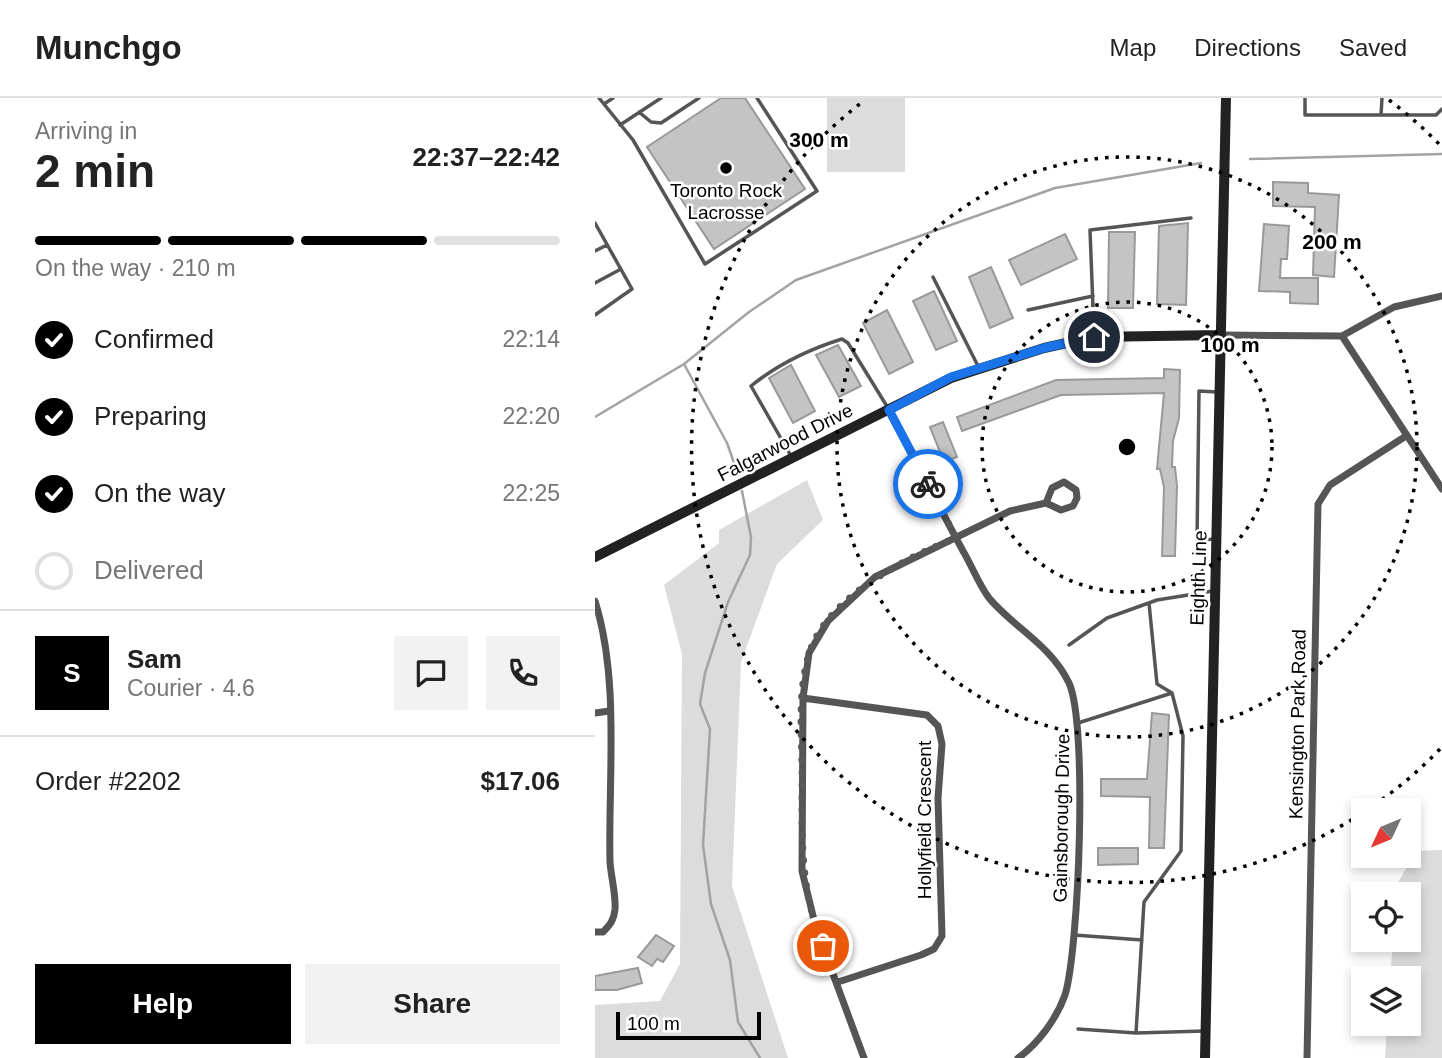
<!DOCTYPE html>
<meta charset="utf-8">
<style>
body{margin:0;font-family:Arial,sans-serif;background:#f2f2f2;color:#222;height:100vh;display:flex;flex-direction:column;font-size:26px;white-space:nowrap}
*{box-sizing:border-box;margin:0}
p{font-size:23px;color:#767676}
.icon{flex:none;width:38px;height:38px;fill:none;stroke:currentColor;stroke-width:2;stroke-linecap:round;stroke-linejoin:round}
.map{position:relative;flex:1;overflow:hidden}
.panel{display:flex;flex-direction:column;background:#fff;width:595px}
.panel>*{flex:none}
.needle{width:46px;rotate:226deg}
.tools{position:absolute;left:756px;top:700px;display:grid;gap:14px}
.tools a{display:grid;place-items:center;width:70px;height:70px;border-radius:0px;background:#fff;box-shadow:0 4px 10px #0003;font-size:35px}
.scale{position:absolute;left:21px;bottom:18px;width:145px;box-sizing:border-box;padding-left:7px;border:4px solid #000;border-top:0;font-size:19px;line-height:24px;white-space:nowrap;color:#000;-webkit-text-stroke:5px #fff;paint-order:stroke}
.pin{position:absolute;display:grid;place-items:center;width:60px;height:60px;color:#fff;margin:-30px;border:4px solid #fff;border-radius:50%;box-shadow:0 2px 7px #0007}
.courier{position:absolute;display:grid;place-items:center;width:70px;height:70px;margin:-35px;border:5px solid #1a73e8;border-radius:50%;background:#fff;color:#222;box-shadow:0 2px 9px #0007}
.summary em{font-style:normal;font-weight:600}
.summary div{display:flex;flex-direction:column-reverse}
.summary{display:flex;align-items:center;justify-content:space-between;height:119px;padding:0 35px}
h1{font-size:46px;font-weight:600;line-height:52px}
.bar{display:grid;grid-template-columns:repeat(4,1fr);gap:10px 7px;align-content:center;height:84px;padding:0 35px}
.bar i{height:9px;border-radius:5px;background:#e0e0e0}
.bar .selected{background:#000}
.bar p{grid-column:span 4}
.line{display:flex;align-items:center;gap:18px;padding:0 35px;border-top:2px solid #e0e0e0}
.line div{flex:1}
.round{display:grid;place-items:center;flex:none;width:74px;height:74px;border-radius:0px;background:#f2f2f2}
ol{padding:0 35px;list-style:none}
li{display:flex;align-items:center;gap:21px;height:77px}
li p{margin-inline-start:auto}
li .icon{padding:7px;border-radius:50%;background:#000;color:#fff;stroke-width:4}
li:last-child{color:#767676}
li i{width:38px;height:38px;border:4px solid #e0e0e0;border-radius:50%}
.action{display:flex;gap:14px;margin-top:auto;padding:14px 35px}
.action a{flex:1;height:80px;border-radius:0px;background:#000;color:#fff;font-size:28px;font-weight:600;line-height:80px;text-align:center}
.action a+a{background:#f2f2f2;color:#222}
header{display:flex;align-items:center;gap:42px;box-sizing:border-box;height:98px;padding:0 35px;background:#fff;border-bottom:2px solid #e0e0e0}
header strong{font-size:33px}
nav{display:flex;gap:38px;margin-inline-start:auto;font-size:24px}
main{display:flex;flex:1;min-height:0}
.map>svg:first-child{display:block}
.green{fill:#dcdcdc}
.lines{fill:none;stroke-linecap:round;stroke-linejoin:round}
.stream{stroke:#a3a3a3;stroke-width:2.5}
.building{fill:#c4c4c4;stroke:#999;stroke-width:2}
.lane{stroke:#555;stroke-width:3.5}
.street{stroke:#555;stroke-width:7}
.secondary{stroke:#222;stroke-width:10}
.done{stroke:#595959;stroke-width:7;stroke-dasharray:0 12.6}
.route{stroke:#1a73e8;stroke-width:9}
.ring{fill:none;stroke:#000;stroke-width:3.5;stroke-dasharray:3.5 7}
.poi-dot{fill:#000;stroke:#fff;stroke-width:2.5}
.labels{text-anchor:middle;stroke-width:5;stroke-linejoin:round;paint-order:stroke}
.poi-label{font-size:19px;fill:#000;stroke:#fff}
.street-label{font-size:19px;fill:#000;stroke:#fff}
.centre{fill:#000;stroke:#fff;stroke-width:3.5}
.ring-label{font-size:21px;text-anchor:middle;font-weight:bold;fill:#000;stroke:#fff;stroke-width:5;stroke-linejoin:round;paint-order:stroke}
</style>
<header>
<strong>Munchgo</strong>
<nav><a>Map</a><a>Directions</a><a>Saved</a></nav>
</header>
<main>
<section class="panel">
<div class="summary"><div><h1>2 min</h1><p>Arriving in</p></div><em>22:37–22:42</em></div>
<div class="bar"><i class="selected"></i><i class="selected"></i><i class="selected"></i><i></i><p>On the way · 210 m</p></div>
<ol>
<li><svg class="icon" aria-label="check" viewBox="0 0 24 24"><path d="M5 12l5 5 9-10"/></svg>Confirmed<p>22:14</p></li>
<li><svg class="icon" aria-label="check" viewBox="0 0 24 24"><path d="M5 12l5 5 9-10"/></svg>Preparing<p>22:20</p></li>
<li><svg class="icon" aria-label="check" viewBox="0 0 24 24"><path d="M5 12l5 5 9-10"/></svg>On the way<p>22:25</p></li>
<li><i></i>Delivered</li>
</ol>
<div class="line" style="height:126px"><b class="round" style="background:#000;color:#fff">S</b><div><b>Sam</b><p>Courier · 4.6</p></div><a class="round"><svg class="icon" aria-label="chat" viewBox="0 0 24 24"><path d="M4 5h16v11H9l-5 4z"/></svg></a><a class="round"><svg class="icon" aria-label="phone" viewBox="0 0 24 24"><path d="M5 4h4l2 5-3 2q2 4 5 5l2-3 5 2v4C11 20 4 13 5 4z"/></svg></a></div>
<div class="line" style="height:91px"><div>Order #2202</div><b>$17.06</b></div>
<div class="action"><a>Help</a><a>Share</a></div>
</section>
<div class="map">
<svg width="847" height="960" viewBox="0 0 847 960">
<rect width="100%" height="100%" fill="#fff"/>
<path class="green" d="M232,0H310V74H232Z
M212,382L228,422L182,466L146,564L137,788L193,960H0V907L65,903L85,866L87,556L69,487L124,445V432Z
M847,752V960H790L792,926H814V880H795L798,842H814V796H800L801,788L821,753Z"/>
<g class="lines">
<path class="stream" d="M655,61L847,56
M89,266L132,345L143,376
M0,319L89,266L154,214L201,182L460,90L606,65
M147,393L156,439L155,457L133,504L110,575L105,606L115,631L108,747L116,806L135,862L143,924L165,960"/>
</g>
<path class="building" d="M126,0H150L210,91L119,151L52,49Z
M678,84L713,85V95L744,97L739,179L718,177L720,109L678,108Z
M593,125L591,207L562,206L564,128Z
M669,126L694,128L692,161H686L685,180H723V206L695,205V194L664,193Z
M514,134H540L538,210H513Z
M470,136L482,161L426,187L414,162Z
M396,169L418,220L395,230L374,179Z
M339,193L362,243L341,252L318,203Z
M292,212L318,264L294,276L268,225Z
M243,247L266,288L244,299L221,257Z
M196,267L220,313L198,325L174,280Z
M569,271L585,272L584,320L578,343L577,369H580L582,388L580,458H567L569,389L565,371H562L569,295L466,297L367,333L362,319L461,282L569,280Z
M348,324L362,359L349,364L335,329Z
M557,615L574,617L569,750H554L555,699L506,698V681H552Z
M503,750H543V766L503,767Z
M61,837L79,848L68,864L62,861L57,868L43,859Z
M43,870L47,885L22,892H0V878Z"/>
<g class="lines">
<path class="lane" d="M4,0L38,42L110,166L222,93L162,0
M710,0V17H841L847,11
M9,6L18,0
M44,14L56,24L66,25L104,0
M786,17L787,0
M25,27L66,0
M0,125L37,191L0,217
M0,153L12,147
M338,179L383,268
M0,185L26,171
M433,212L498,198
M499,235L495,132L596,120
M196,358L156,288C182,267 215,251 247,241L253,245L293,310
M618,441L602,443L604,293L622,294
M474,547L512,520L562,502L618,493
M483,625L577,595
M479,837L547,842
M483,931L541,935L610,933
M541,935L549,804L586,753L588,638L577,595L562,586L554,505"/>
<path class="street" d="M625,237L747,238L799,209L847,198
M747,238L847,391
M294,312C319,359 343,407 368,453C377,468 384,487 394,500C418,529 456,547 474,585C493,626 484,851 470,897C462,920 443,946 423,960
M469,384L481,392L482,400L478,408L466,412L451,405L457,390Z
M0,503C25,582 13,681 15,764C16,779 21,796 20,811C19,822 15,827 8,834H0
M208,600L332,617L343,628L347,646L343,700L347,838L339,851L326,857L243,884
M0,615L14,613
M269,960L221,830L207,773L208,600L214,555L233,523L280,479L415,413L451,405
M712,960L723,406L735,387L811,338"/>
<path class="secondary" d="M0,459L356,280L449,250L499,239L625,237
M610,960L631,0"/>
</g>
<g class="lines">
<path class="done" d="M228,848C206,793 207,748 207,690C208,648 201,597 214,556C231,500 310,460 361,440L333,386"/>
<path class="route" d="M333,386L294,312L356,279L449,250L499,239"/>
</g>
<g class="ring">
<circle cx="532" cy="349" r="145"/>
<circle cx="532" cy="349" r="290"/>
<path d="M845 651A435 435 0 0 1 772 712M766 716A435 435 0 0 1 270 2M794 2A435 435 0 0 1 845 47"/>
</g>
<circle class="poi-dot" cx="131" cy="70" r="7"/>
<g class="labels">
<g class="poi-label">
<text x="131" y="99">Toronto Rock<tspan x="131" dy="22">Lacrosse</tspan></text>
</g>
<g class="street-label">
<text transform="translate(190 344) rotate(-27)" y="7">Falgarwood Drive</text>
<text transform="translate(603 480) rotate(-88)" y="7">Eighth Line</text>
<text transform="translate(702 626) rotate(-89)" y="7">Kensington Park Road</text>
<text transform="translate(466 720) rotate(-89)" y="7">Gainsborough Drive</text>
<text transform="translate(329 722) rotate(-90)" y="7">Hollyfield Crescent</text>
</g>
</g>
<circle cx="532" cy="349" r="10" class="centre"/>
<g class="ring-label">
<text x="224" y="49">300 m</text>
<text x="737" y="151">200 m</text>
<text x="635" y="254">100 m</text>
</g>
</svg>
<div class="tools">
<a><svg class="needle" viewBox="-14 -14 28 28"><path d="M0-13l5 13h-10z" fill="#e53935"/><path d="M0 13l5-13h-10z" fill="#767676"/></svg></a>
<a><svg class="icon" aria-label="locate" viewBox="0 0 24 24"><circle cx="12" cy="12" r="6"/><path d="M12 2v4M12 18v4M2 12h4M18 12h4"/></svg></a>
<a><svg class="icon" aria-label="layers" viewBox="0 0 24 24"><path d="M12 4l9 5-9 5-9-5zM3 14l9 5 9-5"/></svg></a>
</div>
<div class="scale">100 m</div>
<div class="pin" style="left:228px;top:848px;background:#ea580c"><svg class="icon" aria-label="bag" viewBox="0 0 24 24"><path d="M5 8h14l-1 12H6zM9 8a3 3 0 0 1 6 0"/></svg></div>
<div class="pin" style="left:499px;top:239px;background:#1f2937"><svg class="icon" aria-label="home" viewBox="0 0 24 24"><path d="M3 11l9-7 9 7M6 9v11h12V9"/></svg></div>
<div class="courier" style="left:333px;top:386px"><svg class="icon" aria-label="bike" viewBox="0 0 24 24"><circle cx="6" cy="16" r="4"/><circle cx="18" cy="16" r="4"/><path d="M6 16l4-8h5l3 8M10 8l3 8H6M13 5h3"/></svg></div>
</div>
</main>
